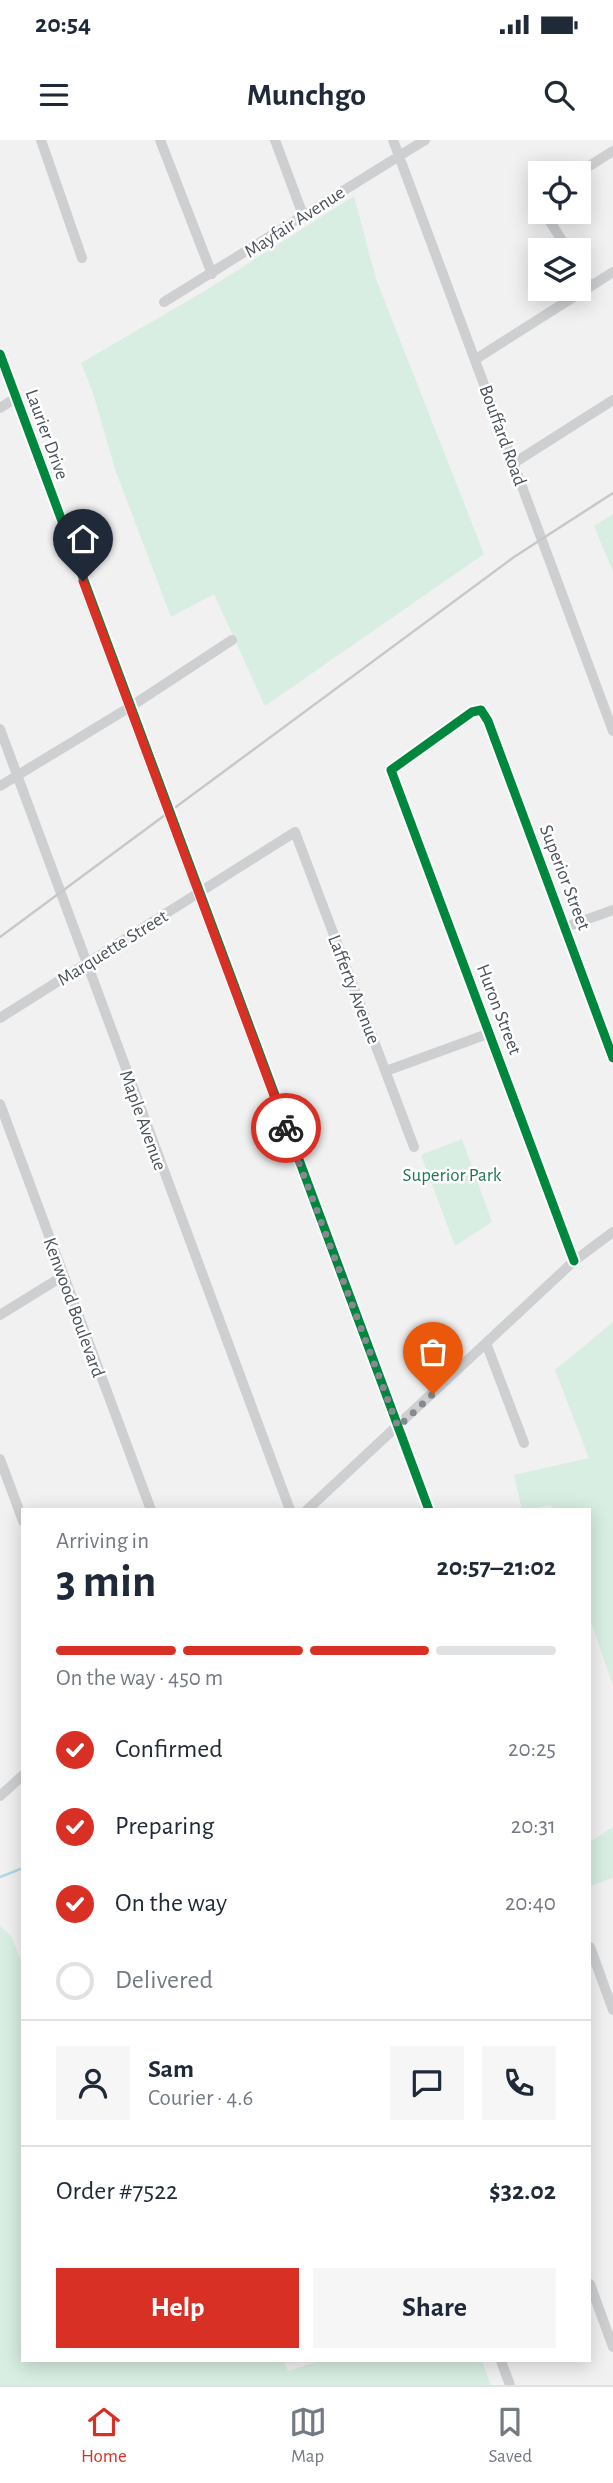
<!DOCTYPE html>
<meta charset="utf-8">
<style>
body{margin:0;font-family:"Alegreya Sans",sans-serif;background:#f6f6f7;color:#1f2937;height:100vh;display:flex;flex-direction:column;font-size:26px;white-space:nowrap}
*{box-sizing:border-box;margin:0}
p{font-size:23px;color:#747a83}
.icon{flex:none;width:38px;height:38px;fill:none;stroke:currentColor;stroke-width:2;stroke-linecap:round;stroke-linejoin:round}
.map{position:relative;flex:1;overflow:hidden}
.side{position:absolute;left:21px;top:1368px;width:570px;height:854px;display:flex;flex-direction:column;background:#fff;border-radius:0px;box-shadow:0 4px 18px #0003}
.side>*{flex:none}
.tools{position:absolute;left:528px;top:21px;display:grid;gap:14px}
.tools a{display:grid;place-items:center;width:63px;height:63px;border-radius:0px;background:#fff;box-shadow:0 4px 18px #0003;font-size:35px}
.pin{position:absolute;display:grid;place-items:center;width:60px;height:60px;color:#fff;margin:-72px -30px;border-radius:50% 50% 50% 0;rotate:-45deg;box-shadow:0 0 7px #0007}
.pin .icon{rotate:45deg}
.courier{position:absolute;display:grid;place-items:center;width:70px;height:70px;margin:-35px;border:5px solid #d93025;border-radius:50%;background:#fff;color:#222;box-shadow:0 2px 9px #0007}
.head em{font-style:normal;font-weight:600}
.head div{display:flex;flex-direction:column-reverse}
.head{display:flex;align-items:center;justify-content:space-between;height:119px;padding:0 35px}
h1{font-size:46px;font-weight:600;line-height:52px}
.bar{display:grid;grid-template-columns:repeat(4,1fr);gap:10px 7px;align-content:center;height:84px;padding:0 35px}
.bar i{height:9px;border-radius:5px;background:#e0e1e3}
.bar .active{background:#d93025}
.bar p{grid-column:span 4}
.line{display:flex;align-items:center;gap:18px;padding:0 35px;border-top:2px solid #e0e1e3}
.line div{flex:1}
.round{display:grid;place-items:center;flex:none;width:74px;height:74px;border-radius:0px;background:#f6f6f7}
ol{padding:0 35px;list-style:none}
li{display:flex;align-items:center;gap:21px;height:77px}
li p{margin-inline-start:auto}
li .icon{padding:7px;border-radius:50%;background:#d93025;color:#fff;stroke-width:4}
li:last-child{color:#747a83}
li i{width:38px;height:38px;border:4px solid #e0e1e3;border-radius:50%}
.button{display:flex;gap:14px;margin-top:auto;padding:14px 35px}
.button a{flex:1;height:80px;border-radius:0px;background:#d93025;color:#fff;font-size:28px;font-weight:600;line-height:80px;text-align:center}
.button a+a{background:#f6f6f7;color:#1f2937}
.status{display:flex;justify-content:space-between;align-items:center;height:49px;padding:0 35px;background:#fff;direction:ltr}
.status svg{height:19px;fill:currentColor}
header{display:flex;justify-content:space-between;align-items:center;height:91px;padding:0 35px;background:#fff;font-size:32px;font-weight:600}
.tabs{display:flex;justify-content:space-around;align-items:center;height:98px;border-top:2px solid #e0e1e3;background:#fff;font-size:19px;color:#747a83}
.tabs a{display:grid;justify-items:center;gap:4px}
.tabs .active{color:#d93025}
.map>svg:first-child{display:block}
.green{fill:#d8eee2}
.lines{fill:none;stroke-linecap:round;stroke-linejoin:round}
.stream{stroke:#b1d8e8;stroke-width:2.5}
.minor{stroke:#cdcfd1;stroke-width:10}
.rail{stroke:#c7c8ca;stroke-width:2.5}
.cycleway-casing{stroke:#fff;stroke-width:13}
.cycleway{stroke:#00873e;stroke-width:9}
.done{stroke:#848a90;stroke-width:7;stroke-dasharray:0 12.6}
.route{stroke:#d93025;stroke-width:9}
.labels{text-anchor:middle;stroke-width:5;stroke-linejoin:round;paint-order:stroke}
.street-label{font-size:19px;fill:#4a525c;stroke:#fff}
.park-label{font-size:19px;fill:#217752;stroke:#fff}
</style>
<div class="status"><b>20:54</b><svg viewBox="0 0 49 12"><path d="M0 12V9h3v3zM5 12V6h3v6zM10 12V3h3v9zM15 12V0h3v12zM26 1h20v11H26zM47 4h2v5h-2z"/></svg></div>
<header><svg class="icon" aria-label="menu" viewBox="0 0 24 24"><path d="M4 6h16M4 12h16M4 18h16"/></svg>Munchgo<svg class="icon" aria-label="search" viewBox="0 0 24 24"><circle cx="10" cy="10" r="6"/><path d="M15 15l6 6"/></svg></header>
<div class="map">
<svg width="613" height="2245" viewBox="0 0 613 2245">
<rect width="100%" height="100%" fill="#f1f1f1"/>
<path class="green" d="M354,56L376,139L484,414L265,566L214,454L171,477L116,332L92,250L81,223L208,149Z
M613,374V432L594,386Z
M462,999L492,1082L455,1106L421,1015Z
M613,1182V1546L590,1479V1370H553L551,1365L522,1370L514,1335L589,1318L555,1230Z
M613,1687V1738L590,1746V1702Z
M0,1786L11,1796L23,1825V2221H284L288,2231L320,2221H482L491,2245H0Z"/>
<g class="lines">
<path class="stream" d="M0,1737L23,1728"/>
<path class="minor" d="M41,0L82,118
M160,0L212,134
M275,0L303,75
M393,0L613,591
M578,33L613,11
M541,59V64
M544,72L568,110
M579,129L590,146
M164,162L425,0
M0,214L429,1370
M476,219L613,132
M0,268L16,258
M514,323L613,260
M0,589L290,1370
M0,646L130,567L232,500
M566,787L613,770
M0,878L295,692L414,1007
M386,931L490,893
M0,964L151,1370
M574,1121L391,630L472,572L481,570L488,581L613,918
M0,1175L63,1136
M486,1203L524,1303
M0,1319L23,1381
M307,1370L574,1121L613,1092
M0,1656L23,1635
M590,1807L613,1870
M590,2144L613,2207
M501,2221L510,2245"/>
<path class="rail" d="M0,797L514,417L613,353"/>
<g class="cycleway-casing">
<path id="cycleway" d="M0,214L429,1370
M574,1121L391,630L472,572L481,570L488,581L613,918"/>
</g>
<use href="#cycleway" class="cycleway"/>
</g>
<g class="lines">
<path class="done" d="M286,988L398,1287L433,1254"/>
<path class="route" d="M83,441L286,988"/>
</g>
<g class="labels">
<g class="street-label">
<text transform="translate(294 81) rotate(-33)" y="7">Mayfair Avenue</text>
<text transform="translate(48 294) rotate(70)" y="7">Laurier Drive</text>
<text transform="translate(504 295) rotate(70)" y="7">Bouffard Road</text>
<text transform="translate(566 737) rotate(69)" y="7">Superior Street</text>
<text transform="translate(112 807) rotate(-32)" y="7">Marquette Street</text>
<text transform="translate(355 849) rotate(69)" y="7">Lafferty Avenue</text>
<text transform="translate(500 869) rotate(69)" y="7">Huron Street</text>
<text transform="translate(144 980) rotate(70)" y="7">Maple Avenue</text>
<text transform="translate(75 1167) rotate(70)" y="7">Kenwood Boulevard</text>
</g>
<g class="park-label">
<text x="452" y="1041">Superior Park</text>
</g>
</g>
</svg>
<div class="tools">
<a><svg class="icon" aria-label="locate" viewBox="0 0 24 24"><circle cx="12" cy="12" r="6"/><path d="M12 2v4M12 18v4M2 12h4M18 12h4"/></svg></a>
<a><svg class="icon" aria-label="layers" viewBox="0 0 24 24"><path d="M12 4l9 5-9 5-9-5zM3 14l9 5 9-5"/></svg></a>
</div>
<div class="pin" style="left:433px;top:1254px;background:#ea580c"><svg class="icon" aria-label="bag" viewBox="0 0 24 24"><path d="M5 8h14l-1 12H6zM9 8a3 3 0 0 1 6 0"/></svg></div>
<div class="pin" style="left:83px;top:441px;background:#1f2937"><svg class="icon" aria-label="home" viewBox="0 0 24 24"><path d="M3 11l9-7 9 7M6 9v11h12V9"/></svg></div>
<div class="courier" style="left:286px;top:988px"><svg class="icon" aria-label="bike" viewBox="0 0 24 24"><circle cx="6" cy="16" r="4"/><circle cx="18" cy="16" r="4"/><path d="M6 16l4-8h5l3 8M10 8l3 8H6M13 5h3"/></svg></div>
<section class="side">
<div class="head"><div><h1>3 min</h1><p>Arriving in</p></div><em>20:57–21:02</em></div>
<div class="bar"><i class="active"></i><i class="active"></i><i class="active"></i><i></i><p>On the way · 450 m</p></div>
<ol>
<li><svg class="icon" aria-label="check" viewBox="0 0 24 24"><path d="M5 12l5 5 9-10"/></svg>Confirmed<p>20:25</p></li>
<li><svg class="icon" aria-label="check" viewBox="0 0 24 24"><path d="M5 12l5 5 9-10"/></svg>Preparing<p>20:31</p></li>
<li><svg class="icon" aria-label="check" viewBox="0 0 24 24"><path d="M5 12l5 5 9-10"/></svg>On the way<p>20:40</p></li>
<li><i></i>Delivered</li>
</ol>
<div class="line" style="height:126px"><a class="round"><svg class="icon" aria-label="person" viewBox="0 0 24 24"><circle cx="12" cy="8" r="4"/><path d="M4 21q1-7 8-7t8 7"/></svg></a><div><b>Sam</b><p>Courier · 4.6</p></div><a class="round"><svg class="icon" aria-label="chat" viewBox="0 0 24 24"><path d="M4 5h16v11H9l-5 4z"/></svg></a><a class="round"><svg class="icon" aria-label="phone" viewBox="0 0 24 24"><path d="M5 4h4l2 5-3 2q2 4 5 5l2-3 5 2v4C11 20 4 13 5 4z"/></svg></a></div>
<div class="line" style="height:91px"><div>Order #7522</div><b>$32.02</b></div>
<div class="button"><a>Help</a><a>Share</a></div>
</section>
</div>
<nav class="tabs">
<a class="active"><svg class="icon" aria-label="home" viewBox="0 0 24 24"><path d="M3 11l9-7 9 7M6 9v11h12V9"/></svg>Home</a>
<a><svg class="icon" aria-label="map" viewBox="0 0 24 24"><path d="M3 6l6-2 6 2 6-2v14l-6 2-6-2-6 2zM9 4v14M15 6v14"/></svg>Map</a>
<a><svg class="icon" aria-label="saved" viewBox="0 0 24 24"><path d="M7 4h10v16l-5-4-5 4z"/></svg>Saved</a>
</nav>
